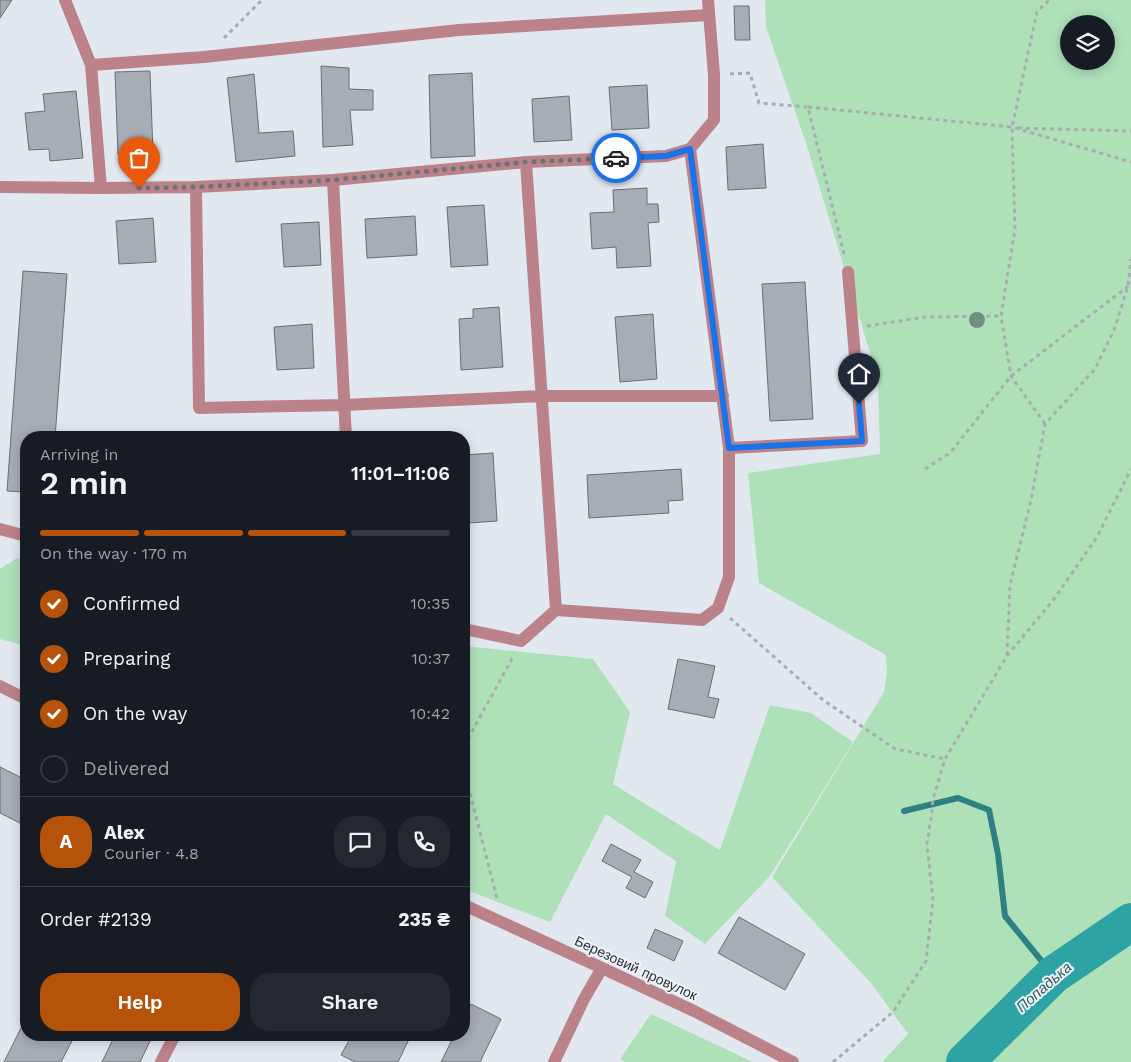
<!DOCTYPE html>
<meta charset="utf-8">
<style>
body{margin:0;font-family:"Work Sans",sans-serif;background:#242831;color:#f1f3f6;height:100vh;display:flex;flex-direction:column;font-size:19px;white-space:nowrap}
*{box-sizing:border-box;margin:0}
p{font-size:16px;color:#9ea1a6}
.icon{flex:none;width:28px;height:28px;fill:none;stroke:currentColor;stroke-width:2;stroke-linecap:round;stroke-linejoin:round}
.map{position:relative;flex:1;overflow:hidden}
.side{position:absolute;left:20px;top:431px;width:450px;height:610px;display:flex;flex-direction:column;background:#171b24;border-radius:20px;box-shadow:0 2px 12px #0003}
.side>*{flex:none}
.fabs{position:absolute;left:1060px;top:15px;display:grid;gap:10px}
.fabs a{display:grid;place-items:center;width:55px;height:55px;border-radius:50%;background:#171b24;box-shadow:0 2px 12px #0003;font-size:25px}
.pin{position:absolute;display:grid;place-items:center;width:42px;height:42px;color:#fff;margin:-51px -21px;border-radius:50% 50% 50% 0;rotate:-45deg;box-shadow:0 0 5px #0007}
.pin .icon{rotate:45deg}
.courier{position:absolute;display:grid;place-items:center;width:50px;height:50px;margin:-25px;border:4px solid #1a73e8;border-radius:50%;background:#fff;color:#222;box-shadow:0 1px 6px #0007}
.headline em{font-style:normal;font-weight:600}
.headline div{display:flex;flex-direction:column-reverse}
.headline{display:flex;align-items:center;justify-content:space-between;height:85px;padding:0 20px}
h1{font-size:32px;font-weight:600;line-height:38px}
.bar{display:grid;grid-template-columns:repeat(4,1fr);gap:8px 5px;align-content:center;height:60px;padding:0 20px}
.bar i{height:6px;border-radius:4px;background:#363941}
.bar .active{background:#b45309}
.bar p{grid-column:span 4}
.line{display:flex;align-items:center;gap:12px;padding:0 20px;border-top:1px solid #363941}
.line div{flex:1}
.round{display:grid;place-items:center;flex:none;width:52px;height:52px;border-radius:20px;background:#242831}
ol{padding:0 20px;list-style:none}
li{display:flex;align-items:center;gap:15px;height:55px}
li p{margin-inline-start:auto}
li .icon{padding:5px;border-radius:50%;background:#b45309;color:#fff;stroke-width:4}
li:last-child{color:#9ea1a6}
li i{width:28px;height:28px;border:2px solid #363941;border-radius:50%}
.cta{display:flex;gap:10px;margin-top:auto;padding:10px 20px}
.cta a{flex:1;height:58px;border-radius:20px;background:#b45309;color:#fff;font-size:20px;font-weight:600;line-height:58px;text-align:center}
.cta a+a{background:#242831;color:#f1f3f6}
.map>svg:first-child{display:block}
.green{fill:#afe1b9;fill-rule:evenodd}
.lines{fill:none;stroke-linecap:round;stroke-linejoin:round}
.stream{stroke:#2e8182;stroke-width:6}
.river{stroke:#2ea3a3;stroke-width:38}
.building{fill:#a7adb4;stroke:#696e75}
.path{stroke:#a7acb2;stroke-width:3;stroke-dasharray:4 4;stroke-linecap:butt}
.minor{stroke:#bc8289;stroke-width:12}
.tree{fill:#718f80}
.done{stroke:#6d7276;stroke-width:5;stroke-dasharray:0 9}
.route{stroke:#1a73e8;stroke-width:6}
.labels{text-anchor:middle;stroke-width:4;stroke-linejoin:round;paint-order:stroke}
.street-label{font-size:14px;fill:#2f3235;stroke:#eff5fc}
.water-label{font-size:15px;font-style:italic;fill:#2e5d5d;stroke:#eff5fc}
</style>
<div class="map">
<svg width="1131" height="1062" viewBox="0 0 1131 1062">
<rect width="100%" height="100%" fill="#e1e8ef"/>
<path class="green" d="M765,0H1131V1062H882L908,1034L871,983L772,877L884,692L887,673L886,655L759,583L748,473L880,454L878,379L807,146L766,27ZM1069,24H1106V61H1069Z
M17,558L26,561V646L0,639V569Z
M464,646L593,659L630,712L613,784L720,850L770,705L811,713L853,742L770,876L705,944L665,916L676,861L606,814L550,922L464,889Z
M651,1014L753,1062H625L620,1059Z"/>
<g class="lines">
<path class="stream" d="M904,811L958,798L989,810L998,854L1005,916L1053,975"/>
<path class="river" d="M965,1062L1053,975L1131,922"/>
</g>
<path class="building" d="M0,0H12L0,18Z
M734,6H749L750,40H735Z
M321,66L349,68V89L373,90V110H350L353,145L323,147Z
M150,71L153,153L118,155L115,72Z
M472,73L475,156L431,158L429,75Z
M254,74L259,133L293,131L295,156L236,162L227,78Z
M647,85L649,128L612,130L609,87Z
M76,91L83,158L50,161L49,149L29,150L25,113L45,111L43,94Z
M569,96L572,140L534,142L532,99Z
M763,144L766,188L728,190L726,147Z
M647,188V204H658L659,222L648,223L651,266L617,268L616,247L592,249L590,213L614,212L613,190Z
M484,205L488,265L451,267L447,207Z
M415,216L417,255L367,258L365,219Z
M153,218L156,262L119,264L116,221Z
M319,222L321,265L284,267L281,224Z
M23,271L67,274L55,438H26V492L7,491Z
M805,282L813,419L770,421L762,284Z
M499,307L503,367L461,370L459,319L473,318V309Z
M653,314L657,379L620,382L615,317Z
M312,324L314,368L277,370L274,327Z
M493,453L497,521L469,523L467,497L464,498V455Z
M681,469L683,500L668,501L669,513L589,518L587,475Z
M678,659L715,666L708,697L719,699L714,718L668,709Z
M0,767L26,780V826L0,813Z
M611,844L641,860L634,872L653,882L645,898L626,888L632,877L602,861Z
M739,917L805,954L785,990L718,953Z
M655,929L683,941L674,961L647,948Z
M471,1004L501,1019L480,1062H441L452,1040L441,1035H464V1018Z
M26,1018V1035H75L61,1062H4Z
M115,1035H153L140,1062H102Z
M352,1035H411L398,1062H355L341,1055Z"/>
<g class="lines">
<path class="path" d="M224,38L262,0
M730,74L750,73L759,103L808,107L845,258
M808,107L1012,127L1131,162
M1018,128L1131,131
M867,326L926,317L1001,316
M1045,424L1011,376L1001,316L1015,229L1012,127L1037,12L1049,0
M925,469L950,453L1011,376L1131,284
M730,618L823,700L895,749L945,759
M1007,655L1010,585L1031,500L1045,424L1095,369L1114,330L1128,286L1131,259
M464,746L514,655
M464,770L498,902
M833,1062L893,1012L926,961L933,900L927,844L932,811L933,799L945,759L1007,656L1054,599L1097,537L1131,469"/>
<path class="minor" d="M65,0L91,65
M333,180L346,438
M0,187L101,188L196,187L333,180L526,162L666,156L690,149L714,120V75L708,0
M196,187L199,408L344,405L542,396H723
M101,188L91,65L204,57L459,30L709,15
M729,448L862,441L848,272
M0,529L26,536
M556,610L702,620L718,608L729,577V448L690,149
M464,629L521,641L556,610L526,162
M0,686L26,699
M464,905L602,968L694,1011L793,1062
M161,1062L175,1035
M554,1062L584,999L602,968"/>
</g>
<circle class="tree" cx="977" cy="320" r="8"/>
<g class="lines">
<path class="done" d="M139,188L196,187L333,180L526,162L616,158"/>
<path class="route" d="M616,158L666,156L690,149L729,448L862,441L859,404"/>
</g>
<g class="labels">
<g class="street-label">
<text transform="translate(636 968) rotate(25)" y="5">Березовий провулок</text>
</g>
<g class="water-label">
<text transform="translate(1044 987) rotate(-41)" y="5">Попадька</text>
</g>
</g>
</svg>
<div class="fabs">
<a><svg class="icon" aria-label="layers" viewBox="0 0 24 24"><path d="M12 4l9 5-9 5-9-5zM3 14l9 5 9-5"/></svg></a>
</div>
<div class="pin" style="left:139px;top:188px;background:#ea580c"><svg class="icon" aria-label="bag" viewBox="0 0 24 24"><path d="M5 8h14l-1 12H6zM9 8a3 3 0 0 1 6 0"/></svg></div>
<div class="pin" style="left:859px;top:404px;background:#1f2937"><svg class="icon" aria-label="home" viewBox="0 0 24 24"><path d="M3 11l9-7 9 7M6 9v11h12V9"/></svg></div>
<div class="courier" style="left:616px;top:158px"><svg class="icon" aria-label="car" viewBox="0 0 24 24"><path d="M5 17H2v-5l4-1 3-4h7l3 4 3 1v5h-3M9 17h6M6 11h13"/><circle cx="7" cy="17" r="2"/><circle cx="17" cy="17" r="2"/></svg></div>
<section class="side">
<div class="headline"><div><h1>2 min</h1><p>Arriving in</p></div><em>11:01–11:06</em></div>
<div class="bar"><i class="active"></i><i class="active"></i><i class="active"></i><i></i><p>On the way · 170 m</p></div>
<ol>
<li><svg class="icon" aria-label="check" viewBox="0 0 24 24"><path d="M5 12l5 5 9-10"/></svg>Confirmed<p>10:35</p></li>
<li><svg class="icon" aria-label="check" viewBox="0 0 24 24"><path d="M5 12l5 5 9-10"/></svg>Preparing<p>10:37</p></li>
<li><svg class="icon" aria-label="check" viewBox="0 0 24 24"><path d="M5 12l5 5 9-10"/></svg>On the way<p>10:42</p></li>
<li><i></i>Delivered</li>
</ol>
<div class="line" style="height:90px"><b class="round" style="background:#b45309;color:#fff">A</b><div><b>Alex</b><p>Courier · 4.8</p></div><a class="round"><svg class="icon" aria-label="chat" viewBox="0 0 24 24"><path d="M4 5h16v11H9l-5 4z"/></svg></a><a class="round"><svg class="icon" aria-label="phone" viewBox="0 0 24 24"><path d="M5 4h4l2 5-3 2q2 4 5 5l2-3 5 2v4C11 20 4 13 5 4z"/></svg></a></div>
<div class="line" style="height:65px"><div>Order #2139</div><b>235 ₴</b></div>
<div class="cta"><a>Help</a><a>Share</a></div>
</section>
</div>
